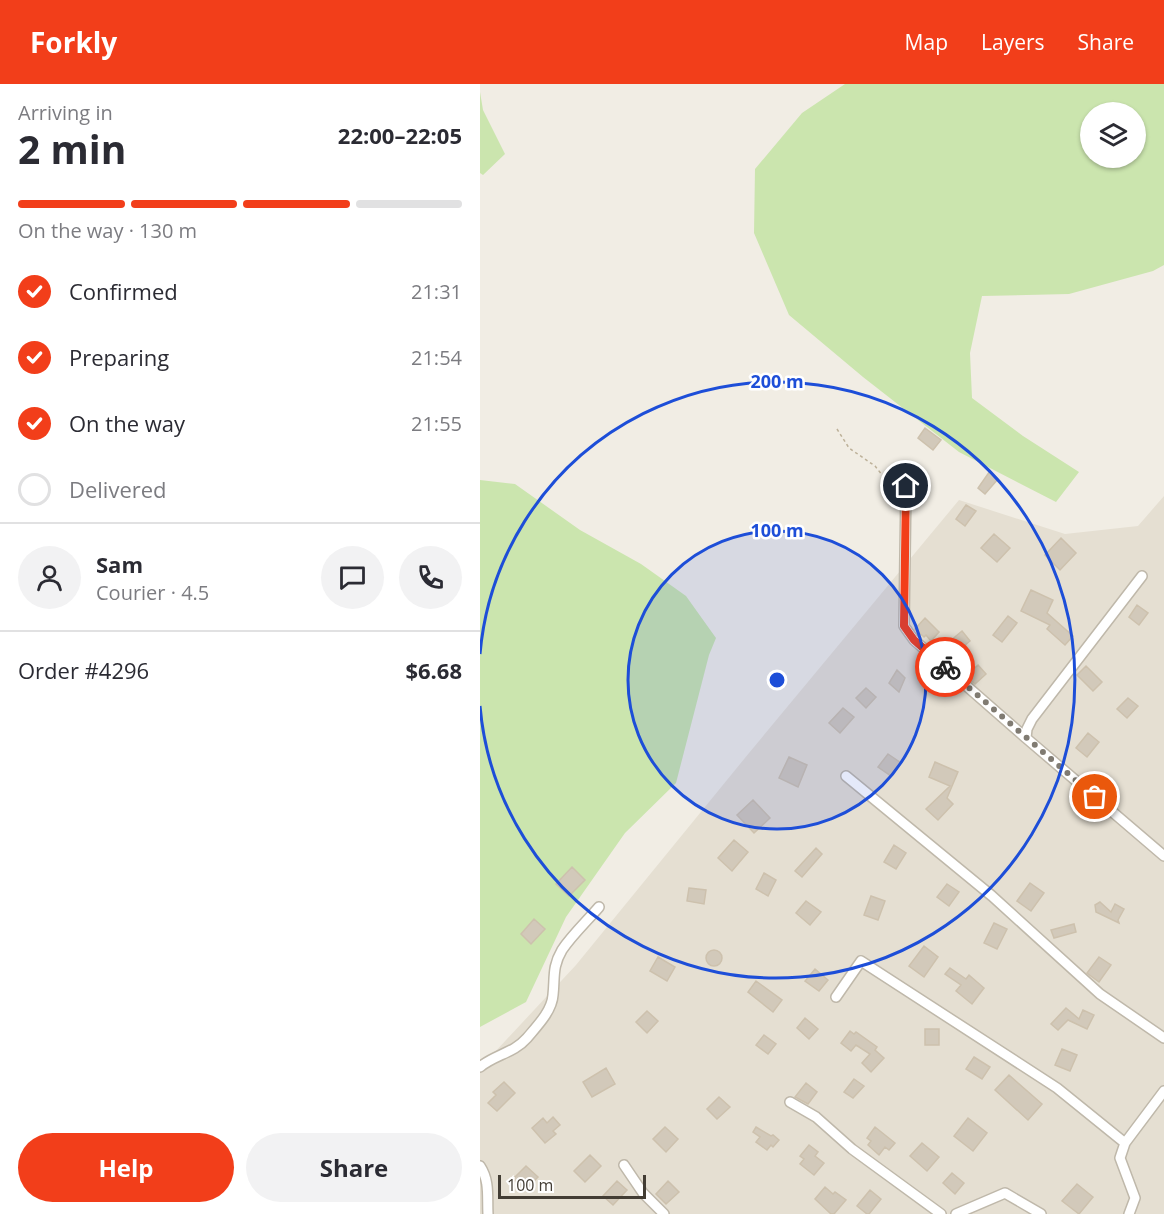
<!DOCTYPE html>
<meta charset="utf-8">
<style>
body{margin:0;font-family:"Open Sans",sans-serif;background:#f2f2f3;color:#2b2b33;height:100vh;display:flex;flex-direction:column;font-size:22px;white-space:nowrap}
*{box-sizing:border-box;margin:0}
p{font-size:20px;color:#7c7c81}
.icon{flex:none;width:33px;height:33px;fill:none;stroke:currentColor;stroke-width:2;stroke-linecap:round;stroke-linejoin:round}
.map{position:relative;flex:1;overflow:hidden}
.sheet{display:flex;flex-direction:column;background:#fff;width:480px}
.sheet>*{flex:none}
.tools{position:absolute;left:600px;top:18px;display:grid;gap:12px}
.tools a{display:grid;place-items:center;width:66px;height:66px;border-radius:50%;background:#fff;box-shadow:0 2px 4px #0004;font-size:30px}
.scale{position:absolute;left:18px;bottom:15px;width:148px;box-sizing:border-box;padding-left:6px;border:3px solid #433d34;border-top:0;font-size:16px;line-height:21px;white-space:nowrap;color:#433d34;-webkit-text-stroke:4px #fff;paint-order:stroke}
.pin{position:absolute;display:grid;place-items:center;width:51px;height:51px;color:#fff;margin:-26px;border:3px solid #fff;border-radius:50%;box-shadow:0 2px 6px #0007}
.courier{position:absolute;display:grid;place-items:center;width:60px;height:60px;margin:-30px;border:4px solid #f23e1a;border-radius:50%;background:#fff;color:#222;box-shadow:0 2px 8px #0007}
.overview em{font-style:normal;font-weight:700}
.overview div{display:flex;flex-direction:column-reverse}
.overview{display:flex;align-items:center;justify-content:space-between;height:102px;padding:0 18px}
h1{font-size:39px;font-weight:700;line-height:45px}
.bar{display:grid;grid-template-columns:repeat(4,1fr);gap:9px 6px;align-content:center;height:72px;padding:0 18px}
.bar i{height:8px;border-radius:4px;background:#e1e1e2}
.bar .selected{background:#f23e1a}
.bar p{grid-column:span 4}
.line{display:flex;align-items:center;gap:15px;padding:0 18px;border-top:2px solid #e1e1e2}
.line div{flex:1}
.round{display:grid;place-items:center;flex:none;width:63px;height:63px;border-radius:32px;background:#f2f2f3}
ol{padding:0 18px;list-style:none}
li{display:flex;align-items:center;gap:18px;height:66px}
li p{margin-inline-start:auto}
li .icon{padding:6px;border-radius:50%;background:#f23e1a;color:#fff;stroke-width:4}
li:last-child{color:#7c7c81}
li i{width:33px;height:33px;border:3px solid #e1e1e2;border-radius:50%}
.cta{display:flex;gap:12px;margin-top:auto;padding:12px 18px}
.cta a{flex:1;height:69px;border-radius:36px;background:#f23e1a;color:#fff;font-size:24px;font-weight:700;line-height:69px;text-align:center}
.cta a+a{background:#f2f2f3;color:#2b2b33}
header{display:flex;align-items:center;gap:36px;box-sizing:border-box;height:84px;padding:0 30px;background:#f23e1a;color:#fff}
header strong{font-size:28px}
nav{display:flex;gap:33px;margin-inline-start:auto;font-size:21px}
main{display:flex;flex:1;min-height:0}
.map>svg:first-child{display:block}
.residential{fill:#e5dfd2}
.green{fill:#cbe5ae;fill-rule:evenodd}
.building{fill:#d2c9ba;stroke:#cdc1ad;stroke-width:1.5}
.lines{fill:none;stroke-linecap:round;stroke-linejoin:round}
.minor-casing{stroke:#bfb8aa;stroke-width:12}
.path{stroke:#bdb199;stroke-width:1.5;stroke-dasharray:3 3;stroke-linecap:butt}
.minor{stroke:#fff;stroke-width:9}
.done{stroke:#807b72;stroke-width:6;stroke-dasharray:0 10.8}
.route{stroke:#f23e1a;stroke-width:8}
.ring{fill:none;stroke:#1d4ed8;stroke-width:3}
.centre{fill:#1d4ed8;stroke:#fff;stroke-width:3}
.ring-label{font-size:18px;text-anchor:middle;font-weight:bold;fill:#1d4ed8;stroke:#fff;stroke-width:5;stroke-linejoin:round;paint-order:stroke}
</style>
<header>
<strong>Forkly</strong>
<nav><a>Map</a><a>Layers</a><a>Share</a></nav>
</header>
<main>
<section class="sheet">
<div class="overview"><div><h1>2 min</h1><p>Arriving in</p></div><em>22:00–22:05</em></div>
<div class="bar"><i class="selected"></i><i class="selected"></i><i class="selected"></i><i></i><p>On the way · 130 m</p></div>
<ol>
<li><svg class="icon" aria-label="check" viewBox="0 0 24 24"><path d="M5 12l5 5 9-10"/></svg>Confirmed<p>21:31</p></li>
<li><svg class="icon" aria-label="check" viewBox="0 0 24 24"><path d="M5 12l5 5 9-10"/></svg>Preparing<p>21:54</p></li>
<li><svg class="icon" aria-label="check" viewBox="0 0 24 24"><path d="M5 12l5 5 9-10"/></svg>On the way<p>21:55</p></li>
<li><i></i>Delivered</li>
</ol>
<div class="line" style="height:108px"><a class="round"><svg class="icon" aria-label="person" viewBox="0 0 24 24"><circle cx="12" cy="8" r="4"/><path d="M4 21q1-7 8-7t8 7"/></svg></a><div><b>Sam</b><p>Courier · 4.5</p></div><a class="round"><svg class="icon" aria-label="chat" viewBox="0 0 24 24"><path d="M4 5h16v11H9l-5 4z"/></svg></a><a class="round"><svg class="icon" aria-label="phone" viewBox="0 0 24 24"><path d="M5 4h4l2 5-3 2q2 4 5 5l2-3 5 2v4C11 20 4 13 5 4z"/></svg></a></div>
<div class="line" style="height:78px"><div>Order #4296</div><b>$6.68</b></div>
<div class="cta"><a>Help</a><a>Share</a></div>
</section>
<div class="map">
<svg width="684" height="1130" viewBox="0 0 684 1130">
<rect width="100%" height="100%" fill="#f1ede4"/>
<path class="residential" d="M684,412V1130H0V984L96,881L269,669L479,416L585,450L658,442Z"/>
<path class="green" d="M365,0H684V181L673,187L589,210L502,212L490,269L492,314L543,352L599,388L576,418L479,368L383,293L309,231L274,149L275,85L322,29ZM610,28H656V74H610Z
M0,8L3,26L25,70L3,91L0,89Z
M0,396L35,400L100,446L161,480L206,512L236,554L229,571L196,699L145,749L86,833L46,918L0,943Z"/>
<path class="building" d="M445,344L461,356L453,366L438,354Z
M510,387L518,395L505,410L498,404Z
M486,421L496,427L485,442L476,435Z
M514,450L530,464L517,478L501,464Z
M581,454L596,469L580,486L565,471Z
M551,506L573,516L567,529L593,552L585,561L567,545L570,541L541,527Z
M657,521L668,529L659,541L649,533Z
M528,532L537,539L522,558L513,551Z
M445,534L459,548L451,557L446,551L444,553L435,545Z
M482,547L490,557L478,567L470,557Z
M498,581L506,590L495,600L486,592Z
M606,582L622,598L613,607L597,591Z
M417,586L425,594L419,608L409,599Z
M386,604L396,613L386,624L376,614Z
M648,614L658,622L647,634L637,625Z
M363,624L374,633L360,649L349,639Z
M608,649L619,658L607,673L596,664Z
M408,670L421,679L411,692L398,683Z
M309,673L327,681L318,703L299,694Z
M455,678L478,688L467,714L473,720L458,736L446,725L470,702L449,693Z
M273,716L290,734L274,749L257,731Z
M254,756L268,768L252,787L238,774Z
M414,761L426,769L416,785L404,778Z
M336,764L342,770L322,793L315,787Z
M92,783L105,796L89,812L76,800Z
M284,789L296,796L288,812L276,805Z
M550,799L564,809L551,827L537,817Z
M467,800L479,808L469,822L457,813Z
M209,804L226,806L224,820L207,817Z
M391,812L405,817L398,836L384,831Z
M326,817L341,828L330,841L316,829Z
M620,818L631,828L635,820L644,825L638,836L639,839L616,828L615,821Z
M54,835L65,845L51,860L41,850Z
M514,839L527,845L517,865L504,859Z
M594,840L596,848L574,854L571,846Z
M444,862L458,873L444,893L429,882Z
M226 874a8 8 0 1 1 16 0a8 8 0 1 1-16 0Z
M178,873L195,883L187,897L170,887Z
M619,873L631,881L619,898L607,889Z
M470,884L486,895L489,891L504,904L492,920L476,907L481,901L465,890Z
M335,885L348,896L339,907L325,897Z
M276,897L302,916L293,928L268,908Z
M586,924L599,935L603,926L614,931L607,945L588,936L578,946L571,940Z
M167,927L178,937L167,949L156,938Z
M325,934L338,945L329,955L317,944Z
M445,945H459V961H445Z
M370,947L374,950L376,948L397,963L395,966L404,974L391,988L382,979L390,970L376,961L371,967L361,959Z
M284,951L296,960L288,970L276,961Z
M582,965L597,971L590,987L575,981Z
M494,973L510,983L502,995L486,985Z
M126,984L135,1000L112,1013L103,998Z
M529,991L562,1020L548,1036L515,1006Z
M374,995L384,1002L373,1014L364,1008Z
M24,998L35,1009L17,1027L8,1019L16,1011L13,1008Z
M326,999L337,1008L328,1020L315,1013Z
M239,1013L250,1023L237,1035L227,1025Z
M73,1033L80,1041L73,1047L76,1050L65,1059L52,1044L63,1034L67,1039Z
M488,1034L507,1049L493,1067L474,1052Z
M185,1043L198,1055L186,1068L173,1055Z
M276,1043L291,1052L293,1051L299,1056L293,1063L291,1061L287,1066L276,1058L280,1053L273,1048Z
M395,1043L415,1059L409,1066L405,1063L399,1071L388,1061L391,1057L387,1054Z
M442,1059L459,1073L447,1087L430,1072Z
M329,1061L338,1068L335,1072L344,1079L334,1091L320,1080L324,1075L320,1072Z
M110,1071L121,1082L105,1098L94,1087Z
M46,1082L58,1093L44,1107L33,1095Z
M472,1089L484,1099L475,1110L463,1099Z
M137,1097L147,1106L133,1121L123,1112Z
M188,1097L199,1108L186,1120L176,1110Z
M597,1100L613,1113L599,1130L582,1117Z
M345,1103L353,1110L355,1108L366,1116L354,1130H351L335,1115Z
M390,1106L401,1115L389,1130H387L377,1122Z"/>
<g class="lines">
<g class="minor-casing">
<path id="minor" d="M426,402L424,542L434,556L546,654
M662,492L552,635L547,645L546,654L684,772
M366,692L512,812L620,910L684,954
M356,913L381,877L577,1004L645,1059
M0,983C14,971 34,969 47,954C57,942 72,927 73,911C75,893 72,883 82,866C92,851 107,837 119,823
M310,1018L336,1033L372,1065L461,1130
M144,1081L163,1109L184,1130
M0,1082C10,1097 7,1113 8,1130
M476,1130L525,1109L561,1130
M649,1130L655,1114L640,1074L645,1059L684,1007"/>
</g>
<path class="path" d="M357,345L369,364L395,382L415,407"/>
<use href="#minor" class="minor"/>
</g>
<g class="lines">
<path class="done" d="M465,583L615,713"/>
<path class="route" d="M426,402L424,542L434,556L465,583"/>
</g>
<circle cx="297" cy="596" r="149" fill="#1d4ed8" fill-opacity=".12"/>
<g class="ring">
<circle cx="297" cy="596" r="149"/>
<path d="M0 570A298 298 0 1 1 0 622"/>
</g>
<circle cx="297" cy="596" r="9" class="centre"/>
<g class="ring-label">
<text x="297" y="304">200 m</text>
<text x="297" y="453">100 m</text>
</g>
</svg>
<div class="tools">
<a><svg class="icon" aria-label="layers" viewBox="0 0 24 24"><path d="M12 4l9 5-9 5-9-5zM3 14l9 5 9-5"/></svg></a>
</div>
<div class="scale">100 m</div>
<div class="pin" style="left:615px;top:713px;background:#ea580c"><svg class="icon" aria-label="bag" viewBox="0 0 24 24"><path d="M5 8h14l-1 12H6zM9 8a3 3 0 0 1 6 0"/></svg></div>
<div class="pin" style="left:426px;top:402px;background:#1f2937"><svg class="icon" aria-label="home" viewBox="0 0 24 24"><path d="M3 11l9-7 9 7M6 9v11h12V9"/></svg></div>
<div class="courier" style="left:465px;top:583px"><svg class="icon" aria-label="bike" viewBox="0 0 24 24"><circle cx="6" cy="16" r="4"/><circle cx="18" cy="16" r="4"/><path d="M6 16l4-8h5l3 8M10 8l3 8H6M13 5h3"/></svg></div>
</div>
</main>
